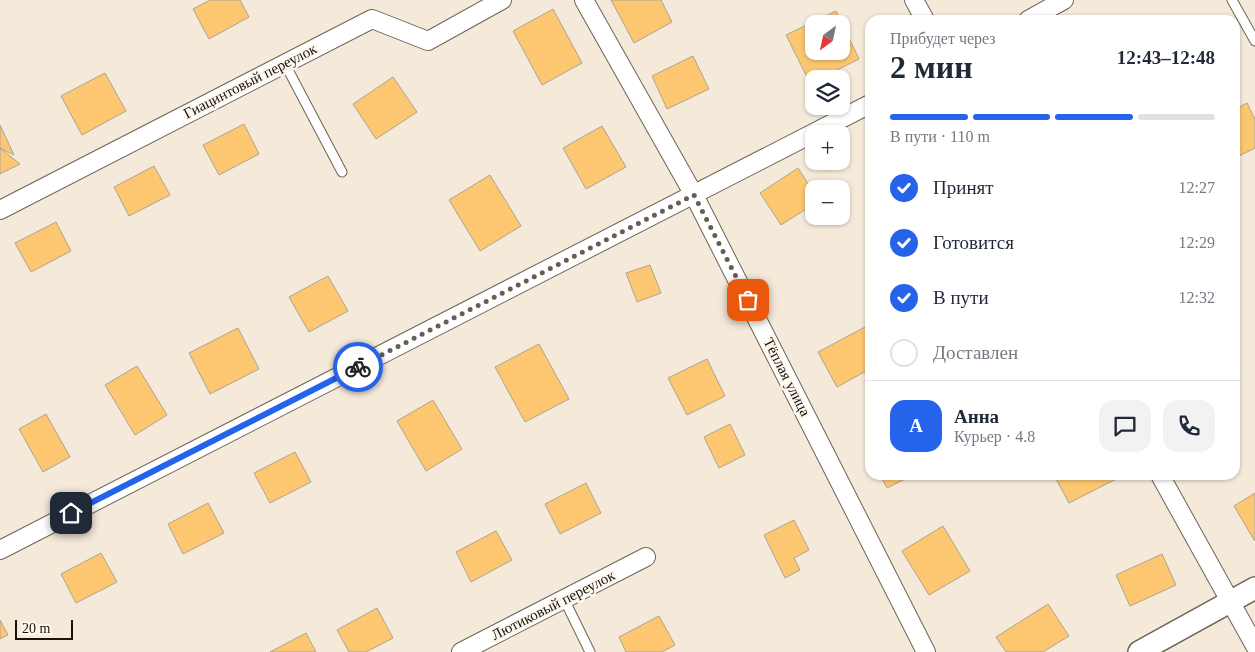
<!DOCTYPE html>
<html lang="ru">
<meta charset="utf-8">
<style>
body{margin:0;font-family:Georgia,serif;background:#f2f2f3;color:#1f2937;height:100vh;display:flex;flex-direction:column;font-size:19px;white-space:nowrap}
*{box-sizing:border-box;margin:0}
p{font-size:16px;color:#747a83}
.icon{flex:none;width:28px;height:28px;fill:none;stroke:currentColor;stroke-width:2;stroke-linecap:round;stroke-linejoin:round}
.map{position:relative;flex:1;overflow:hidden}
.sheet{position:absolute;left:865px;top:15px;width:375px;height:465px;display:flex;flex-direction:column;background:#fff;border-radius:15px;box-shadow:0 1px 4px #0004}
.sheet>*{flex:none}
.needle{width:32px;rotate:213deg}
.fabs{position:absolute;left:805px;top:15px;display:grid;gap:10px}
.fabs a{display:grid;place-items:center;width:45px;height:45px;border-radius:10px;background:#fff;box-shadow:0 1px 4px #0004;font-size:25px}
.scale{position:absolute;left:15px;bottom:12px;width:58px;box-sizing:border-box;padding-left:5px;border:2px solid #17130e;border-top:0;font-size:14px;line-height:18px;white-space:nowrap;color:#17130e;-webkit-text-stroke:4px #fff8ee;paint-order:stroke}
.pin{position:absolute;display:grid;place-items:center;width:42px;height:42px;color:#fff;margin:-21px;border-radius:10px;box-shadow:0 2px 8px #0006}
.courier{position:absolute;display:grid;place-items:center;width:50px;height:50px;margin:-25px;border:4px solid #2563eb;border-radius:50%;background:#fff;color:#222;box-shadow:0 1px 6px #0007}
.headline em{font-style:normal;font-weight:800}
.headline div{display:flex;flex-direction:column-reverse}
.headline{display:flex;align-items:center;justify-content:space-between;height:85px;padding:0 25px}
h1{font-size:32px;font-weight:800;line-height:38px}
.bar{display:grid;grid-template-columns:repeat(4,1fr);gap:8px 5px;align-content:center;height:60px;padding:0 25px}
.bar i{height:6px;border-radius:4px;background:#e0e1e3}
.bar .on{background:#2563eb}
.bar p{grid-column:span 4}
.line{display:flex;align-items:center;gap:12px;padding:0 25px;border-top:1px solid #e0e1e3}
.line div{flex:1}
.round{display:grid;place-items:center;flex:none;width:52px;height:52px;border-radius:15px;background:#f2f2f3}
ol{padding:0 25px;list-style:none}
li{display:flex;align-items:center;gap:15px;height:55px}
li p{margin-inline-start:auto}
li .icon{padding:5px;border-radius:50%;background:#2563eb;color:#fff;stroke-width:4}
li:last-child{color:#747a83}
li i{width:28px;height:28px;border:2px solid #e0e1e3;border-radius:50%}
.map>svg:first-child{display:block}
.building{fill:#fdc771;stroke:#ada394;fill-rule:evenodd}
.lines{fill:none;stroke-linecap:round;stroke-linejoin:round}
.service-casing{stroke:#6d6356;stroke-width:11}
.minor-casing{stroke:#6d6356;stroke-width:20}
.tertiary-casing{stroke:#6d6356;stroke-width:24}
.service{stroke:#fff;stroke-width:9}
.minor{stroke:#fff;stroke-width:18}
.tertiary{stroke:#fff;stroke-width:21}
.done{stroke:#655e55;stroke-width:5;stroke-dasharray:0 9}
.route{stroke:#2563eb;stroke-width:6}
.labels{text-anchor:middle;stroke-width:5;stroke-linejoin:round;paint-order:stroke}
.street-label{font-size:15px;fill:#17130e;stroke:#fff8ee}
</style>
<div class="map">
<svg width="1255" height="652" viewBox="0 0 1255 652">
<rect width="100%" height="100%" fill="#f5eada"/>
<path class="building" d="M210,0H240L249,17L209,39L193,9Z
M611,0H661L672,22L634,43Z
M553,9L582,63L542,85L513,31Z
M836,11L859,59L819,79H814V81L810,83L786,35ZM814,24H841V51H814Z
M693,56L709,89L667,109L652,76Z
M105,73L126,111L82,135L61,96Z
M393,77L417,112L376,139L353,104Z
M1247,103L1255,119V148L1235,158V109Z
M244,124L259,154L219,175L203,145Z
M0,125L14,155L0,148Z
M602,126L626,167L586,189L563,148Z
M0,148L20,164L0,174Z
M154,166L170,195L129,216L114,187Z
M798,168L814,193V204L781,225L760,193Z
M490,175L521,226L480,251L449,200Z
M56,222L71,251L31,272L15,243Z
M650,265L661,293L637,302L626,273Z
M328,276L348,311L309,332L289,297Z
M865,327L870,336V369L837,387L818,352Z
M238,328L259,369L210,394L189,353Z
M539,344L569,399L525,422L495,367Z
M707,359L725,396L687,415L668,378Z
M137,366L167,415L135,435L105,385Z
M433,400L462,449L426,471L397,421Z
M46,414L70,457L43,472L19,429Z
M730,424L745,455L719,468L704,437Z
M295,452L311,482L270,503L254,473Z
M880,475H913L887,488Z
M1054,475H1124L1069,503Z
M586,483L601,513L560,534L545,504Z
M1255,493V540H1254L1234,506Z
M208,503L224,533L183,554L168,524Z
M794,520L809,550L794,558L800,570L785,578L764,535Z
M943,526L970,571L929,595L902,551Z
M496,531L512,560L471,582L456,552Z
M101,553L117,582L76,603L61,574Z
M1162,554L1176,585L1130,606L1116,575Z
M1048,604L1069,636L1043,652H1006L996,637Z
M377,608L393,638L366,652H349L337,630Z
M659,616L675,645L662,652H626L619,637Z
M0,620L8,635L0,639Z
M306,633L316,652H270Z"/>
<g class="lines">
<g class="service-casing">
<path id="service" d="M1232,0L1255,41
M285,64L342,172
M564,599L590,652"/>
</g>
<g class="minor-casing">
<path id="minor" d="M584,0L694,195L926,652
M914,0L925,20
M1028,20L1064,0
M0,210L372,19L428,41L502,0
M1160,475L1255,646
M0,550L870,104
M461,652L646,557"/>
</g>
<g class="tertiary-casing">
<path id="tertiary" d="M1139,652L1255,588"/>
</g>
<use href="#service" class="service"/>
<use href="#minor" class="minor"/>
<use href="#tertiary" class="tertiary"/>
</g>
<g class="lines">
<path class="done" d="M358,367L694,195L748,300"/>
<path class="route" d="M71,513L358,367"/>
</g>
<g class="labels">
<g class="street-label">
<text transform="translate(250 81) rotate(-27)" y="5">Гиацинтовый переулок</text>
<text transform="translate(787 377) rotate(63)" y="5">Тёплая улица</text>
<text transform="translate(553 605) rotate(-27)" y="5">Лютиковый переулок</text>
</g>
</g>
</svg>
<div class="fabs">
<a><svg class="needle" viewBox="-14 -14 28 28"><path d="M0-13l5 13h-10z" fill="#e53935"/><path d="M0 13l5-13h-10z" fill="#747a83"/></svg></a>
<a><svg class="icon" aria-label="layers" viewBox="0 0 24 24"><path d="M12 4l9 5-9 5-9-5zM3 14l9 5 9-5"/></svg></a>
<a>+</a>
<a>−</a>
</div>
<div class="scale">20 m</div>
<div class="pin" style="left:748px;top:300px;background:#ea580c"><svg class="icon" aria-label="bag" viewBox="0 0 24 24"><path d="M5 8h14l-1 12H6zM9 8a3 3 0 0 1 6 0"/></svg></div>
<div class="pin" style="left:71px;top:513px;background:#1f2937"><svg class="icon" aria-label="home" viewBox="0 0 24 24"><path d="M3 11l9-7 9 7M6 9v11h12V9"/></svg></div>
<div class="courier" style="left:358px;top:367px"><svg class="icon" aria-label="bike" viewBox="0 0 24 24"><circle cx="6" cy="16" r="4"/><circle cx="18" cy="16" r="4"/><path d="M6 16l4-8h5l3 8M10 8l3 8H6M13 5h3"/></svg></div>
<section class="sheet">
<div class="headline"><div><h1>2 мин</h1><p>Прибудет через</p></div><em>12:43–12:48</em></div>
<div class="bar"><i class="on"></i><i class="on"></i><i class="on"></i><i></i><p>В пути · 110 m</p></div>
<ol>
<li><svg class="icon" aria-label="check" viewBox="0 0 24 24"><path d="M5 12l5 5 9-10"/></svg>Принят<p>12:27</p></li>
<li><svg class="icon" aria-label="check" viewBox="0 0 24 24"><path d="M5 12l5 5 9-10"/></svg>Готовится<p>12:29</p></li>
<li><svg class="icon" aria-label="check" viewBox="0 0 24 24"><path d="M5 12l5 5 9-10"/></svg>В пути<p>12:32</p></li>
<li><i></i>Доставлен</li>
</ol>
<div class="line" style="height:90px"><b class="round" style="background:#2563eb;color:#fff">А</b><div><b>Анна</b><p>Курьер · 4.8</p></div><a class="round"><svg class="icon" aria-label="chat" viewBox="0 0 24 24"><path d="M4 5h16v11H9l-5 4z"/></svg></a><a class="round"><svg class="icon" aria-label="phone" viewBox="0 0 24 24"><path d="M5 4h4l2 5-3 2q2 4 5 5l2-3 5 2v4C11 20 4 13 5 4z"/></svg></a></div>
</section>
</div>
